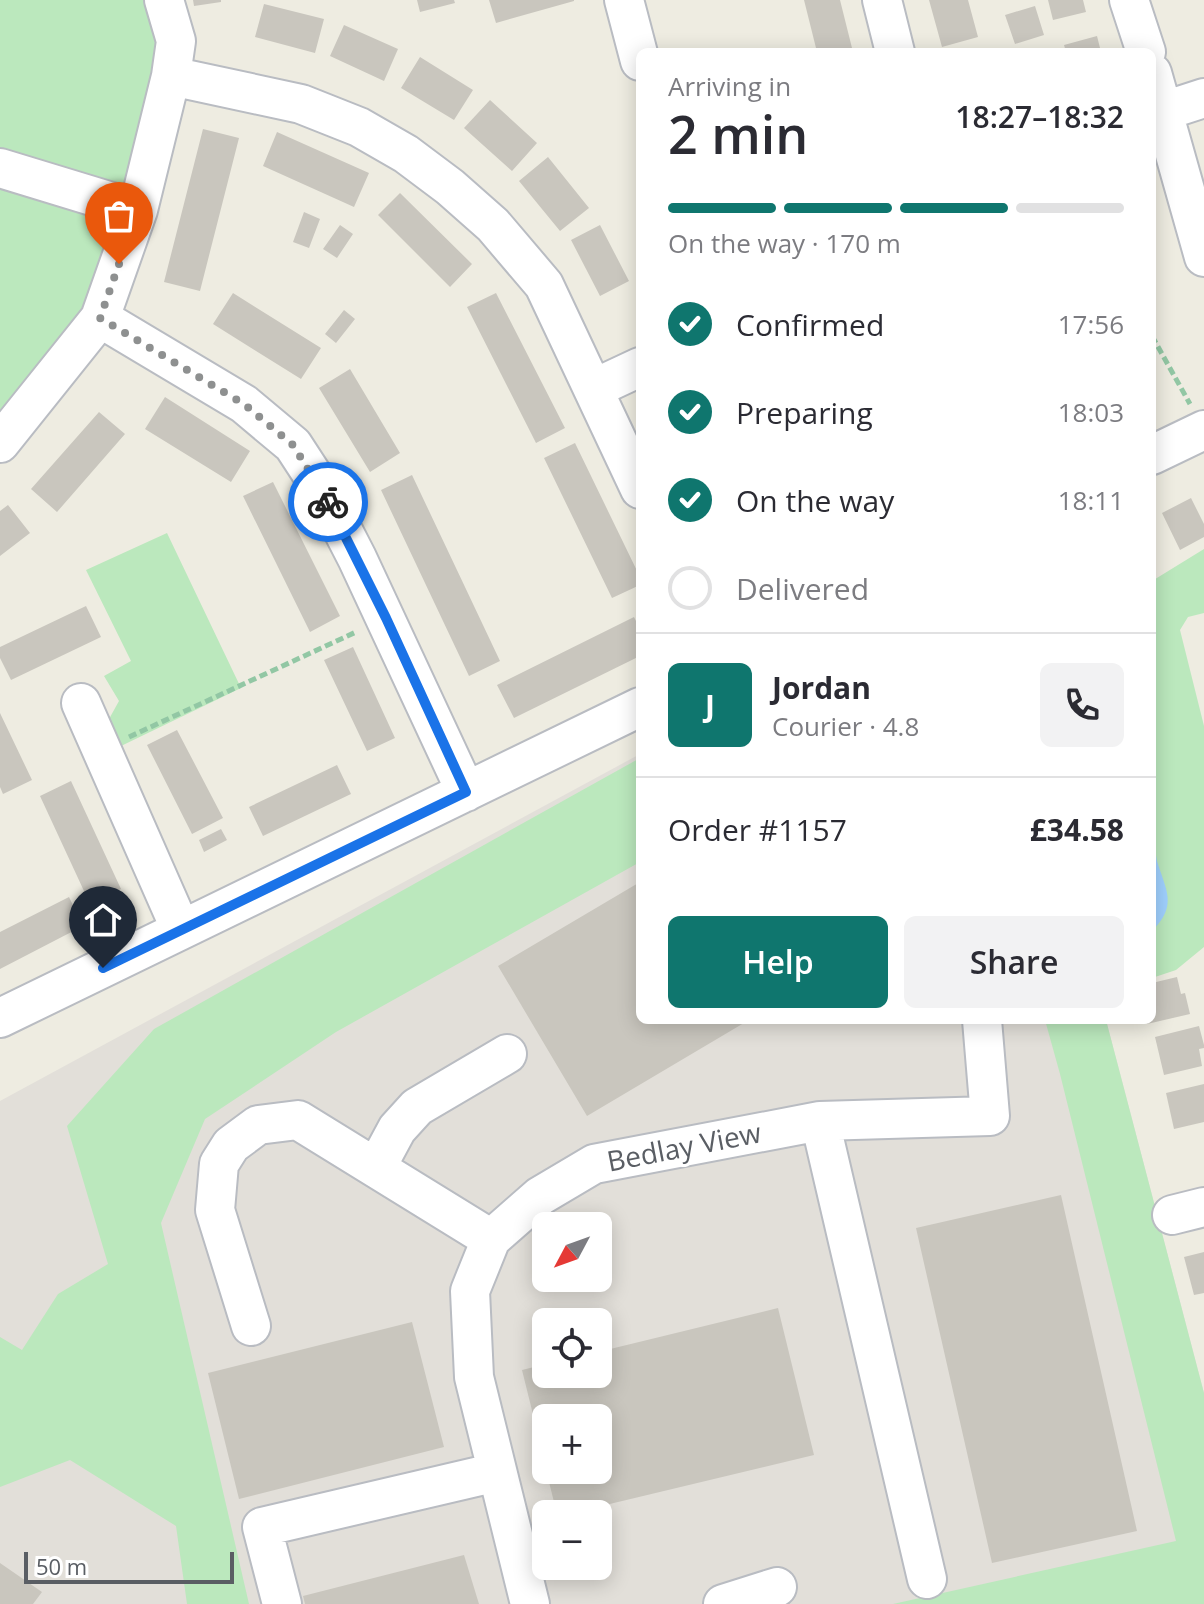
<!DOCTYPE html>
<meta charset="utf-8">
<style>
body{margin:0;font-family:"Open Sans",sans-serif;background:#f2f2f3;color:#2b2b33;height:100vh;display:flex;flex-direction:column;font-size:30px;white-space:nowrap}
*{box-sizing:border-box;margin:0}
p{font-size:26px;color:#7c7c81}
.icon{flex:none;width:44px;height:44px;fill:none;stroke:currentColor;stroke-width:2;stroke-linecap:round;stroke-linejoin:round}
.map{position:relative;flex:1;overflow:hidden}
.panel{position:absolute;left:636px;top:48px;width:520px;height:976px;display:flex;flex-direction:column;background:#fff;border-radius:12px;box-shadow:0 4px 20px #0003}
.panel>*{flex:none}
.needle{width:52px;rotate:229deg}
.buttons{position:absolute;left:532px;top:1212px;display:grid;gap:16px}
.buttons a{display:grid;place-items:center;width:80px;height:80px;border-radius:12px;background:#fff;box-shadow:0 4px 20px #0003;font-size:40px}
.scale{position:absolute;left:24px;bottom:20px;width:210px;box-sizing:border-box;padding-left:8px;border:4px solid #5a5e64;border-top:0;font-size:22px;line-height:28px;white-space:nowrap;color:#5a5e64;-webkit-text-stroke:6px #fff;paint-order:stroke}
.pin{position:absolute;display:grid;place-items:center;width:68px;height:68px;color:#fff;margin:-82px -34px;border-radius:50% 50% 50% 0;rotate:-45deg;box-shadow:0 0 8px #0007}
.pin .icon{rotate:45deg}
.courier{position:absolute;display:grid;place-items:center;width:80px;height:80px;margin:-40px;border:6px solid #1a73e8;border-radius:50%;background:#fff;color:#222;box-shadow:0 2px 10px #0007}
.headline em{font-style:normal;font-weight:600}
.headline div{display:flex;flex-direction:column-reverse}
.headline{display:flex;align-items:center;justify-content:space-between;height:136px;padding:0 32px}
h1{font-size:52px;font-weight:600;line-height:60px}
.bar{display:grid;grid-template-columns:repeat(4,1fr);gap:12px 8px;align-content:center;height:96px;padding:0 32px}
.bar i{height:10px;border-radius:6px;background:#e1e1e2}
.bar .on{background:#0f766e}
.bar p{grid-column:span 4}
.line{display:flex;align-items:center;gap:20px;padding:0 32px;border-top:2px solid #e1e1e2}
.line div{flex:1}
.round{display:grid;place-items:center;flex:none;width:84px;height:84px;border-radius:12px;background:#f2f2f3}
ol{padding:0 32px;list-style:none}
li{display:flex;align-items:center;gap:24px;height:88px}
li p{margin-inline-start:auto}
li .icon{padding:8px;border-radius:50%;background:#0f766e;color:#fff;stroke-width:4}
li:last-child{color:#7c7c81}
li i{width:44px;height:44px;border:4px solid #e1e1e2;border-radius:50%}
.cta{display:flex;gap:16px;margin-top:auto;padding:16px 32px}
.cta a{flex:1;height:92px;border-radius:12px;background:#0f766e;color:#fff;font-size:32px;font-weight:600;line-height:92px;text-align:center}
.cta a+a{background:#f2f2f3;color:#2b2b33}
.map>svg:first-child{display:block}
.industrial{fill:#e2dfd9;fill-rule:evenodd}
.green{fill:#bbe8bd}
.water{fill:#a0d1ff}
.building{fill:#c9c6be}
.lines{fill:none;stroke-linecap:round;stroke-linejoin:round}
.minor-casing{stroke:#b9bcc2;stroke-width:42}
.path{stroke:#92c7a4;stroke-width:5;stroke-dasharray:8 4;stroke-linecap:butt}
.minor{stroke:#fff;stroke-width:38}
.done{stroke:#8e9090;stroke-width:8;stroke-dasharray:0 14.4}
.route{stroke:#1a73e8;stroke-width:10}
.labels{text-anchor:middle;stroke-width:6;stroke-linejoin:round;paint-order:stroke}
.street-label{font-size:28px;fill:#5a5e64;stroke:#fff}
</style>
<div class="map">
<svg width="1204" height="1604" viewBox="0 0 1204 1604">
<rect width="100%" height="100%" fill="#eeece1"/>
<path class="industrial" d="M640,754V1020H1106L1204,1393V1604H0V1101ZM546,1226H598V1278H546ZM546,1322H598V1374H546ZM546,1418H598V1470H546ZM546,1514H598V1566H546Z"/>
<path class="green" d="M0,0H164L176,41L100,318L0,443Z
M167,533L241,688L121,746L109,719L119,701L104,676L131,661L86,570Z
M1204,549V613L1188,617L1180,630L1204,726V947L1176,970L1152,978V581Z
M640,758V862L336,1032L205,1119L161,1223L249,1604H187L176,1526L70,1460L0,1487V1337L22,1350L58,1294L108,1264L67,1126L154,1029Z
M1045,1020H1106L1204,1393V1604H893L1176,1541L1060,1074Z"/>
<path class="water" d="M1152,822C1154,835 1154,848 1157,861C1166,891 1178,905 1152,931Z"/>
<path class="building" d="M193,0H221V2L194,6Z
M417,0H454L455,3L420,12Z
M489,0H574V1L496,23Z
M804,0H840L853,52H817Z
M929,0H968L978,37L942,47Z
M1048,0H1083L1086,12L1053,20Z
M264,4L324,19L315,53L255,37Z
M1035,6L1044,35L1015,44L1005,15Z
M344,25L398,49L384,81L330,56Z
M1097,36L1101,52H1066L1064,45Z
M420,57L473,90L454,120L401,88Z
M490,100L537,143L512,171L464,128Z
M203,129L239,138L200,291L164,282Z
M277,132L369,173L354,207L263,166Z
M548,157L589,208L560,231L519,181Z
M400,193L472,264L450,287L378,215Z
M304,212L320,219L309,248L293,242Z
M340,225L353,234L337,258L323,249Z
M600,225L629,281L600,296L571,240Z
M233,293L321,348L301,379L213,324Z
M496,293L565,428L536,443L467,307Z
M344,310L355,319L336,343L325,334Z
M350,369L400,453L370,472L319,388Z
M165,397L250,451L231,482L145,429Z
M99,412L125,434L57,512L31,489Z
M575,443L640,577V585L612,598L544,458Z
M412,475L500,661L469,676L381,490Z
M273,482L340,616L310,632L243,496Z
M1191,498L1204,524V537L1180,550L1162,513Z
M8,505L30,533L0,556V511Z
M86,606L101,637L11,680L0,658V647Z
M634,617L640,629V656L514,718L497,685Z
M353,647L395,738L367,751L324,660Z
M0,713L32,780L3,794L0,787Z
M177,730L223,818L192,834L147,745Z
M337,765L351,794L263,836L249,807Z
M71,781L121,889L90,904L40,796Z
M221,829L227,840L204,852L199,840Z
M640,882V1020H749L587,1116L498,966Z
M69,897L83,926L0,969V932Z
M1177,977L1181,994L1185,993L1190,1014L1147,1024L1146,1020H1152V983Z
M1199,1026L1204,1045V1048L1199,1049L1202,1066L1164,1075L1155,1037Z
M1204,1084V1122L1174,1129L1166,1093Z
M1061,1195L1137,1531L992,1563L916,1228Z
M1204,1252V1293L1194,1295L1184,1257Z
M778,1308L814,1455L568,1514H557L546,1470H598V1418H546L545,1463L522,1370L546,1364V1374H598V1352Z
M412,1322L444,1447L239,1499L208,1373Z
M464,1555L479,1604H305L303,1596Z
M0,1563L42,1592L33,1604H0Z"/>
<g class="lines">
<g class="minor-casing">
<path id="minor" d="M624,0L640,61
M882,0L895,52
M1129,0L1146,52
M1152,73L1204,257
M171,76L301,104L359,127L406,154L450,187L493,225L544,285L640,489
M1164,111L1204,98
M0,168L138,210
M100,318L244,404L293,445L321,488L357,558L466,792
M593,389L640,367
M0,443L100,318L138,210L171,76L176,41L164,0
M1152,455L1204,430
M81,703L181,930
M0,1018L640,707
M820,1121L927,1579
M376,1168L397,1129L417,1107L507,1054
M1172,1215L1204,1207
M251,1326L215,1210L219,1164L231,1145L258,1125L298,1120L491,1239
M282,1604L262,1527L497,1472
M530,1604L474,1377L470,1291L491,1239L540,1196L594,1164L820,1121L990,1116L982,1020
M723,1604L777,1587"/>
</g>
<path class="path" d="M1152,336L1190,404
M129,737L356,632"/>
<use href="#minor" class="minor"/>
</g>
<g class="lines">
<path class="done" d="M119,264L100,318L244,404L293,445L328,502"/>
<path class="route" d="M103,968L466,792L386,618L328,502"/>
</g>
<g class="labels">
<g class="street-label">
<text transform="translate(684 1147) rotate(-11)" y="10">Bedlay View</text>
</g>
</g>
</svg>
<div class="buttons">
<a><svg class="needle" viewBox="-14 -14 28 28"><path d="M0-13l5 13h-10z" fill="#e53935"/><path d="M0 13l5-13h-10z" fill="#7c7c81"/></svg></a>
<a><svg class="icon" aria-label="locate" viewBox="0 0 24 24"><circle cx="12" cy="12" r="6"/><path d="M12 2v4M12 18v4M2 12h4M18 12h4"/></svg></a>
<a>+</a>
<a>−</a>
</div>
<div class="scale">50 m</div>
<div class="pin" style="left:119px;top:264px;background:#ea580c"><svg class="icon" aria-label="bag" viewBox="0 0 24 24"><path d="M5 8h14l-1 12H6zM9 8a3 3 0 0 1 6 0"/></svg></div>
<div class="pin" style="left:103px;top:968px;background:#1f2937"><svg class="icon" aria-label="home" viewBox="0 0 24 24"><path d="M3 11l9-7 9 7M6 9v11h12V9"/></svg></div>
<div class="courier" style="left:328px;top:502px"><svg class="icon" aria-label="bike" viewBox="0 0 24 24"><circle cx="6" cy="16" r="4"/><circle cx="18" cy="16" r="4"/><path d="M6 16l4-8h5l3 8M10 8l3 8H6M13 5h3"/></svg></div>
<section class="panel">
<div class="headline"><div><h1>2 min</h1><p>Arriving in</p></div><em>18:27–18:32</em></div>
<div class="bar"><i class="on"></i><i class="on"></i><i class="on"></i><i></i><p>On the way · 170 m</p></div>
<ol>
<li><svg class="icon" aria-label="check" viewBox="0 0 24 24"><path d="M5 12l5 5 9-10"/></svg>Confirmed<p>17:56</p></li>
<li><svg class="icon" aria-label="check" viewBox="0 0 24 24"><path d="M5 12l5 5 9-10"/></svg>Preparing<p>18:03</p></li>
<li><svg class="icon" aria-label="check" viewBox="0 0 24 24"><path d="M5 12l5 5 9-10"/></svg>On the way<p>18:11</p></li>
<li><i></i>Delivered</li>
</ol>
<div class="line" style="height:144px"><b class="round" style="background:#0f766e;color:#fff">J</b><div><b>Jordan</b><p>Courier · 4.8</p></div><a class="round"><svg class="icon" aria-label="phone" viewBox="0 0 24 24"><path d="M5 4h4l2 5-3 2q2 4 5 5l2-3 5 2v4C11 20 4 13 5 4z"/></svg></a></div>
<div class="line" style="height:104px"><div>Order #1157</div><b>£34.58</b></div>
<div class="cta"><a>Help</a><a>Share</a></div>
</section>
</div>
